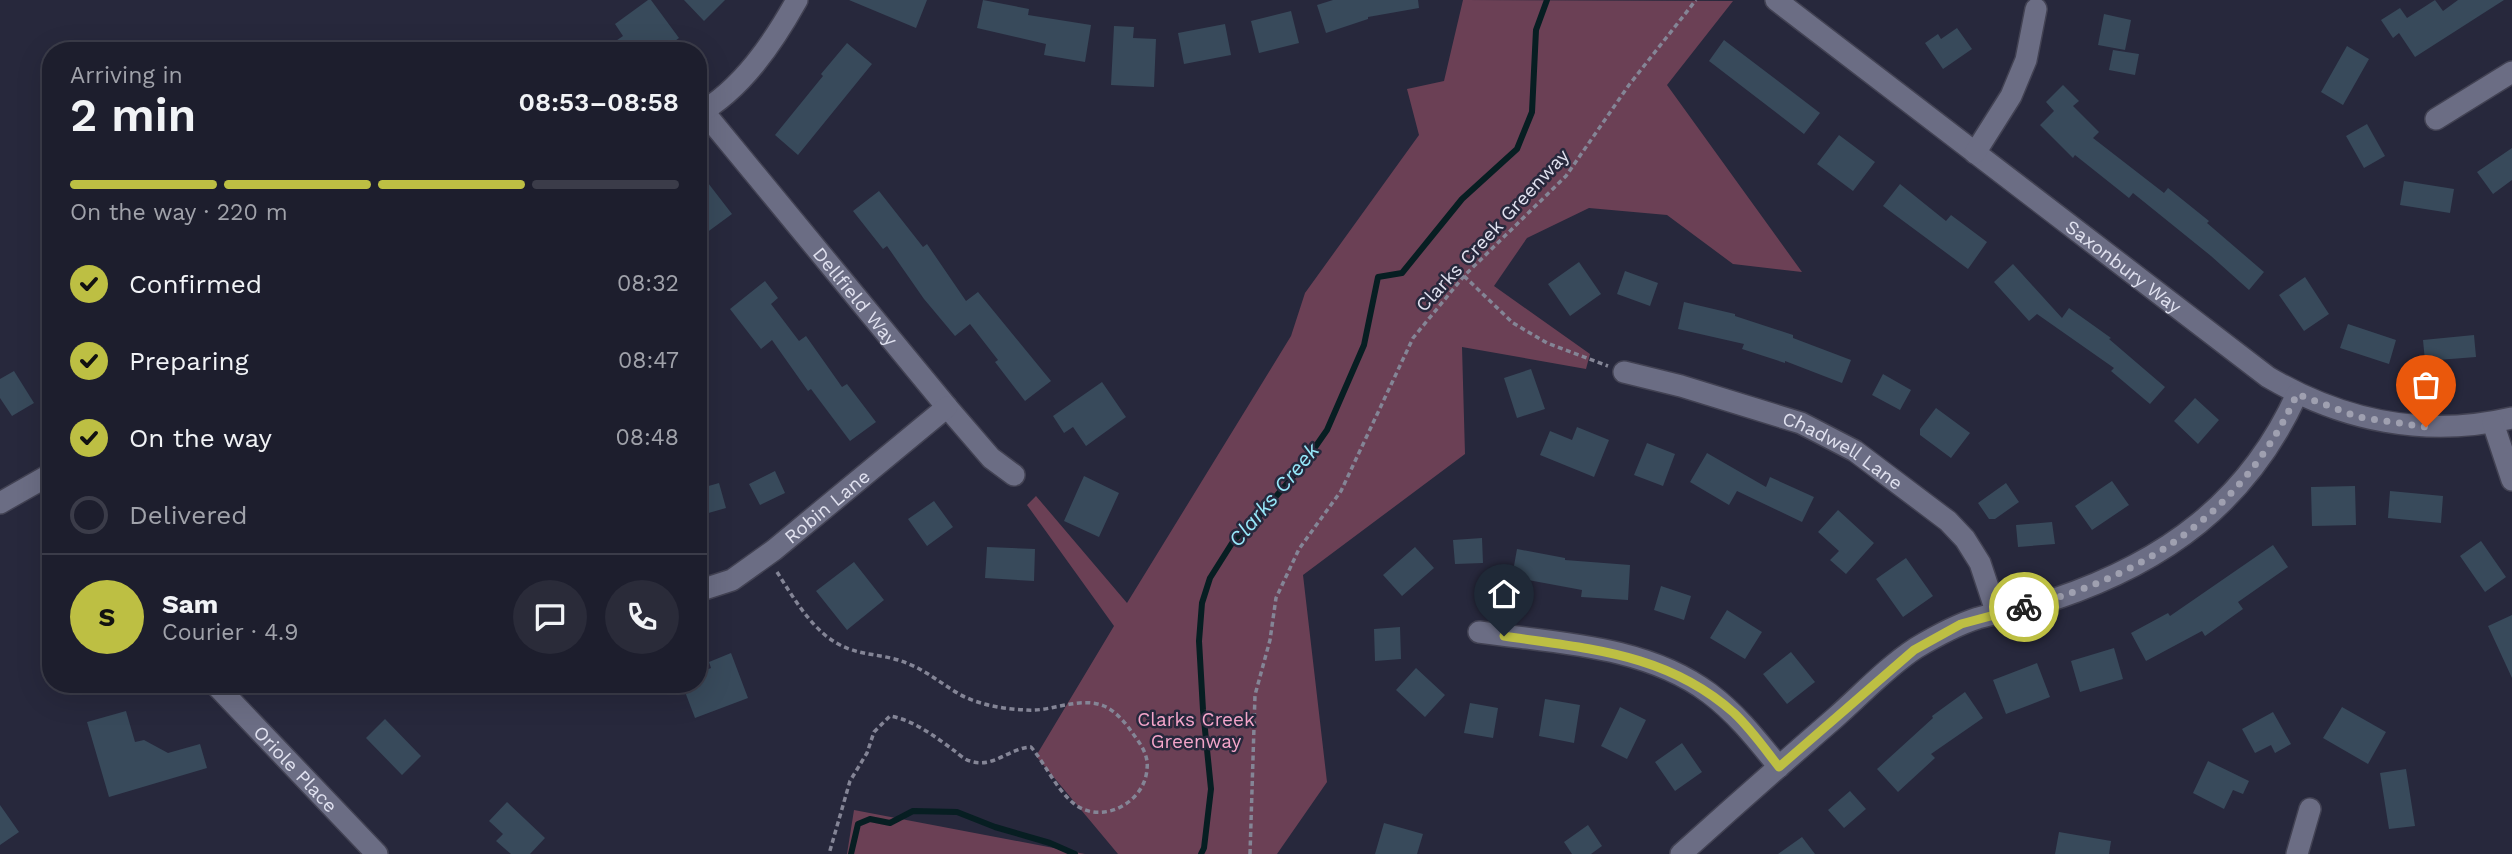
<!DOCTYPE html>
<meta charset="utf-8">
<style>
body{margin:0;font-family:"Work Sans",sans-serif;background:#2a2b39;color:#f1f3f6;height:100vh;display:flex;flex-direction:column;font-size:26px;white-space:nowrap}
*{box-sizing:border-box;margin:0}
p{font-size:23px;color:#a0a2aa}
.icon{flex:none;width:38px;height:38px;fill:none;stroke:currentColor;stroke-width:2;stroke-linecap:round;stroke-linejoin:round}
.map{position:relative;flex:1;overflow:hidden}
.details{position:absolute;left:42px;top:42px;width:665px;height:651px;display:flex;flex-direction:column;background:#1d1e2d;border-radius:28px;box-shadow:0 7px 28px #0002,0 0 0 2px #3b3c49}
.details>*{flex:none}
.pin{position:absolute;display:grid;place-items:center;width:60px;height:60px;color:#fff;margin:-72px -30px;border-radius:50% 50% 50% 0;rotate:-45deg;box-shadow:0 0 7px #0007}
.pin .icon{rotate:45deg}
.courier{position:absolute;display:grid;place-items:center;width:70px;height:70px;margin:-35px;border:5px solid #bdbf43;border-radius:50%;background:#fff;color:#222;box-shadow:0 2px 9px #0007}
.head em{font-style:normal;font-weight:600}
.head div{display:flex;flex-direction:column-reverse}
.head{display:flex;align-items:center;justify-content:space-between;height:119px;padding:0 28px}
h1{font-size:46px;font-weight:600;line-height:52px}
.bar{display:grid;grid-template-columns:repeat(4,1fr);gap:10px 7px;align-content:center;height:84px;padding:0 28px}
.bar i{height:9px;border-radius:5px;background:#3b3c49}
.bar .active{background:#bdbf43}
.bar p{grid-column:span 4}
.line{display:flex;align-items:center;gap:18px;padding:0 28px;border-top:2px solid #3b3c49}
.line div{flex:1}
.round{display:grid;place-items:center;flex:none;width:74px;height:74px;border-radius:37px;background:#2a2b39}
ol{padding:0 28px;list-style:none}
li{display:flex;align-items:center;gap:21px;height:77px}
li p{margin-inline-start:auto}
li .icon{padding:7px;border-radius:50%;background:#bdbf43;color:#111;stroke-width:4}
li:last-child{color:#a0a2aa}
li i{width:38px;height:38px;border:4px solid #3b3c49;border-radius:50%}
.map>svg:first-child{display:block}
.green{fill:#6b4055}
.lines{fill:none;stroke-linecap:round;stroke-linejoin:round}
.stream{stroke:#071e22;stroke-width:6}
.building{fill:#384a5b}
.street-casing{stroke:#424253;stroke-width:24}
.path{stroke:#848596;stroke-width:3.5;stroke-dasharray:5 3.5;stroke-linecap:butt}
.street{stroke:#6b6d84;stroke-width:21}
.done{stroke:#9fa0b0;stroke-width:7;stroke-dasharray:0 12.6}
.route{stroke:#bdbf43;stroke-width:9}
.labels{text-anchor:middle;stroke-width:5;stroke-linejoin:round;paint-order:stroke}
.street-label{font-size:19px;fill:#e0e1ef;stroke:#27283c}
.park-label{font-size:19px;fill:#f4a5ca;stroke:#27283c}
.water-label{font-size:21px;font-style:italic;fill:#97e8fa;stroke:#27283c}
</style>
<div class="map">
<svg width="2512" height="854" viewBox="0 0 2512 854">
<rect width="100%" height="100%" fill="#27283c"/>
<path class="green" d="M1463,0L1733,1L1667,85L1802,272L1733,264L1667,215L1589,208L1527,238L1494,286L1590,354L1586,369L1462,347L1465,454L1303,575L1327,782L1277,854H1118L1036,756L1114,626L1027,505L1036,496L1127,603L1291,336L1305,293L1419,135L1407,89L1444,81Z
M854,810L1085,854H847Z"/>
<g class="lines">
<path class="stream" d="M851,854L858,824L870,819L890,823L913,811L957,812L995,827L1050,843L1075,854
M1201,854L1204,848L1211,789L1203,710L1199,641L1202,603L1210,578L1234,540L1255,521L1302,466L1327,430L1364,345L1378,277L1402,273L1462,199L1517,149L1532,112L1536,30L1547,0"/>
</g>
<path class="building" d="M648,0H651L679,38L661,51H601L623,36L615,24Z
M684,0H725L704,21Z
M849,0H927L916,28Z
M983,0L1029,9L1028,15L1091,25L1085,62L1044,55L1046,44L977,28Z
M1333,0H1418L1419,8L1368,17V19L1326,33L1317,5Z
M2435,0L2443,11L2458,0H2504L2415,57L2399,33L2393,38L2381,20L2400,8L2407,18Z
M1291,11L1299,43L1259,53L1251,21Z
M2104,14L2131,20L2125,50L2098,45Z
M1225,24L1231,55L1184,64L1178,33Z
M1114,26L1134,27L1133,38L1156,39L1154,87L1111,85Z
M1957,28L1972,49L1943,69L1925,43L1938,34L1941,39Z
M1724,40L1820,113L1804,134L1709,61Z
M847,43L872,64L798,155L775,135L823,76L821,74Z
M2347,46L2369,59L2343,105L2321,92Z
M2113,50L2139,54L2135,75L2109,70Z
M2063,85L2079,101L2073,106L2099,132L2093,138L2164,193L2168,188L2209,221L2207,223L2264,272L2249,290L2211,256L2133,193L2129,198L2075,155L2073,158L2040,125L2054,111L2046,102Z
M2367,124L2385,156L2364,168L2346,136Z
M1839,135L1875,162L1853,191L1817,164Z
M2512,148V180L2493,194L2477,172Z
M698,170L732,214L698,239Z
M2404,181L2454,189L2450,213L2400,205Z
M1900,184L1946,221L1951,215L1987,242L1968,269L1883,206Z
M879,191L923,247L927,244L966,301L978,292L1051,381L1025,401L995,362L998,360L970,324L955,336L924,299L887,246L883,249L853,211Z
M1579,262L1601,294L1570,316L1548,284Z
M2013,264L2062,318L2069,308L2111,338L2109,339L2165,387L2150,404L2111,371L2114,368L2037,314L2029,321L1994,282Z
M1625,271L1658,283L1650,306L1617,294Z
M2305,277L2329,314L2304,331L2279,295Z
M765,281L778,298L771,304L799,341L806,336L842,387L847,384L876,422L850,441L811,389L808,391L772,340L761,349L730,309Z
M1684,302L1735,314V316L1793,335V338L1851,360L1842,383L1785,361V363L1742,349L1744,344L1678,329Z
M2348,324L2396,340L2389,364L2340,348Z
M2474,335L2476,357L2425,361L2423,340Z
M1531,369L1545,409L1517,418L1504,378Z
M14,371L34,403L12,416L0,398V379Z
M1883,374L1911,390L1900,410L1872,395Z
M1102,382L1126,417L1086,446L1073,427L1064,433L1053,416Z
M2195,398L2219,420L2198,444L2174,421Z
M1936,408L1970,433L1951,458L1920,435V429Z
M1577,427L1609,440L1594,477L1540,455L1550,431L1572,440Z
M1647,443L1675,454L1663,486L1634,475Z
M1707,453L1766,487L1770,477L1814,497L1802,522L1737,491L1729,505L1690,482Z
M775,471L785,493L760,505L749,484Z
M1084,476L1119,493L1099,537L1064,521Z
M2112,481L2129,505L2092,530L2075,506Z
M719,483L726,508L698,516V489Z
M2006,483L2019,502L1995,519H1989L1978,503Z
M2355,486L2356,525L2312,526L2311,487Z
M2390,491L2443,496L2441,523L2388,518Z
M934,501L953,527L927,546L908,519Z
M1838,510L1874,543L1846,574L1830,560L1839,551L1818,532Z
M2052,522L2055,544L2018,547L2016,525Z
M1482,538L1483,563L1455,564L1453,540Z
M2481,541L2506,577L2485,592L2460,556Z
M2273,545L2288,567L2238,602L2243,609L2205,636L2202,631L2146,661L2131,633L2168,613L2170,616Z
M987,547L1035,549L1034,581L985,578Z
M1415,547L1434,568L1402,596L1383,575Z
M1517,549L1565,558V560L1630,565L1628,600L1581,597L1582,590L1512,577Z
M1906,558L1933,596L1903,617L1876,579Z
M854,562L884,600L847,630L816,591Z
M1661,586L1691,596L1684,620L1654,610Z
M1727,610L1762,632L1745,659L1710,638Z
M2512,615V678L2488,626Z
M1400,627L1401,659L1375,661L1374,629Z
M2114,648L2123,679L2080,692L2071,661Z
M1791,652L1815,682L1787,704L1763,674Z
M731,653L748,698L695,718L682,684H698V673L711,668L709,662Z
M2037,663L2050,697L2006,714L1993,680Z
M1416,668L1445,695L1425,717L1396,690Z
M1965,692L1983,718L1931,754L1935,758L1898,792L1877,769L1933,718L1932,716Z
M1545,699L1580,705L1574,743L1539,736Z
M1470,703L1498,708L1493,738L1464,733Z
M1620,707L1646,720L1627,759L1601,746Z
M2342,707L2386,732L2368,764L2323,738Z
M126,711L135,742L144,740L168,753L200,744L207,768L109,797L87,722Z
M2273,712L2291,744L2275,753L2271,745L2255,753L2242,729Z
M385,719L421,756L402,775L366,738Z
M1682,743L1702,772L1675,791L1655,762Z
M2208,761L2249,781L2243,794L2233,790L2224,809L2193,793Z
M2406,769L2415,826L2389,829L2380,773Z
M1850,791L1866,809L1844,828L1828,810Z
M507,802L545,838L530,854H511L496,841L503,834L489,821Z
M0,805L19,832L0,845Z
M1384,823L1423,834L1417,854H1375Z
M1588,825L1602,846L1591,854H1572L1564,842Z
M2059,832L2111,841L2109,854H2055Z
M1802,837L1815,854H1778Z"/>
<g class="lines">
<g class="street-casing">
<g id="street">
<path id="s1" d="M1776,0L2268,377C2343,421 2426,438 2512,418"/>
<path id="s2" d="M703,111L947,407L991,458L1014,475"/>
<path d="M698,114C742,89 773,43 797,0"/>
<path d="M2436,119L2512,72"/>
<path d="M1975,153L2011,96L2026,60L2036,9"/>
<path id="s3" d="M1624,372L1681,386L1801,423L1855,451L1948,521L1965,539L1980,563L1997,614"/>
<path d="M2493,423L2512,480"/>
<path d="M0,503L51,474"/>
<path id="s4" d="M698,591L732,580L774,550L947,407"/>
<path d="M1479,632C1555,643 1645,645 1709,693C1737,714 1757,740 1779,767"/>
<path id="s5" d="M215,684L377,854"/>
<path d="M1681,854C1732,808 1784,762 1836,717C1862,694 1887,667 1916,648C1936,636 1956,625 1978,618C2003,611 2030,607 2055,599C2165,562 2248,502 2297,394"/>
<path d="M2297,854L2310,809"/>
</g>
</g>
<path class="path" d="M1464,276L1513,323L1547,343L1608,366
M777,572C791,594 805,618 825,635C854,659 880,651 909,664C928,672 942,684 959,694C979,705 1004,709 1026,710C1052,712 1079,696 1104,706C1114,710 1125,722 1131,731C1139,742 1149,754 1147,769C1145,803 1100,827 1072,802C1055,787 1046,765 1031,747C1009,748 993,769 970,761C965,760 960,755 956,752C937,738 914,720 890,716L874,732L867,753L850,781L829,854
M1250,854L1255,695L1270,640L1276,598L1299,549L1341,491L1413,338L1464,276L1566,176L1629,85L1696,0"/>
<use href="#street" class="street"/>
</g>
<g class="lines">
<path class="done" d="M2024,607C2147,576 2244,511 2297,394L2358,417L2426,427"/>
<path class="route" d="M1504,636C1589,649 1667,653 1734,713C1751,729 1765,749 1779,767L1914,650L1961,624L2024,607"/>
</g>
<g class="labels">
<g class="street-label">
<text transform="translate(1492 230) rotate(-47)" y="7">Clarks Creek Greenway</text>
<text dy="7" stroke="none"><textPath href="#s1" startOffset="438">Saxonbury Way</textPath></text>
<text dy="7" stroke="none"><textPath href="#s2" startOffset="240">Dellfield Way</textPath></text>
<text dy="7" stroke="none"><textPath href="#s3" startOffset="234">Chadwell Lane</textPath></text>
<text dy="7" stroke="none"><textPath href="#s4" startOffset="156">Robin Lane</textPath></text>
<text dy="7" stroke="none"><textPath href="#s5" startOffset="117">Oriole Place</textPath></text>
</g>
<g class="park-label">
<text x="1196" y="726">Clarks Creek<tspan x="1196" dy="22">Greenway</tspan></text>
</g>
<g class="water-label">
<text transform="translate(1274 495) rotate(-50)" y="7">Clarks Creek</text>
</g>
</g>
</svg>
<div class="pin" style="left:2426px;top:427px;background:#ea580c"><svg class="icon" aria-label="bag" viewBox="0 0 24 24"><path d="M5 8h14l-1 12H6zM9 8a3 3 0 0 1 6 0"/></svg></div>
<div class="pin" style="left:1504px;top:636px;background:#1f2937"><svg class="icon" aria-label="home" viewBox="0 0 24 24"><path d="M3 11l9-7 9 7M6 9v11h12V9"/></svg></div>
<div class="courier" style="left:2024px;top:607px"><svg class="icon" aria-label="bike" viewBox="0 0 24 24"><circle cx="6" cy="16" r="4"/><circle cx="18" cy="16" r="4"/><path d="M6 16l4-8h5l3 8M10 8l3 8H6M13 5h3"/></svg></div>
<section class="details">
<div class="head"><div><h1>2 min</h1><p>Arriving in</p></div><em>08:53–08:58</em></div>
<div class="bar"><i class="active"></i><i class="active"></i><i class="active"></i><i></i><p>On the way · 220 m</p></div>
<ol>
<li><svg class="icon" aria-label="check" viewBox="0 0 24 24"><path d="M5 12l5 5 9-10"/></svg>Confirmed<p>08:32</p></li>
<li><svg class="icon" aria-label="check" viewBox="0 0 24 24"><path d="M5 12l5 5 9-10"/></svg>Preparing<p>08:47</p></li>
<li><svg class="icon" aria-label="check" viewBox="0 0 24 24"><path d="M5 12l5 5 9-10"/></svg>On the way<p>08:48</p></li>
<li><i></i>Delivered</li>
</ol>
<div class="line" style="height:126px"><b class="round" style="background:#bdbf43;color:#111">S</b><div><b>Sam</b><p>Courier · 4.9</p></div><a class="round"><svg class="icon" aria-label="chat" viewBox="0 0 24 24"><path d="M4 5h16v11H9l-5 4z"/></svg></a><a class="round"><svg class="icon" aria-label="phone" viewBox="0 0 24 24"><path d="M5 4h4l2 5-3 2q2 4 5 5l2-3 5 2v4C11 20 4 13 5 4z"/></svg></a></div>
</section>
</div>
